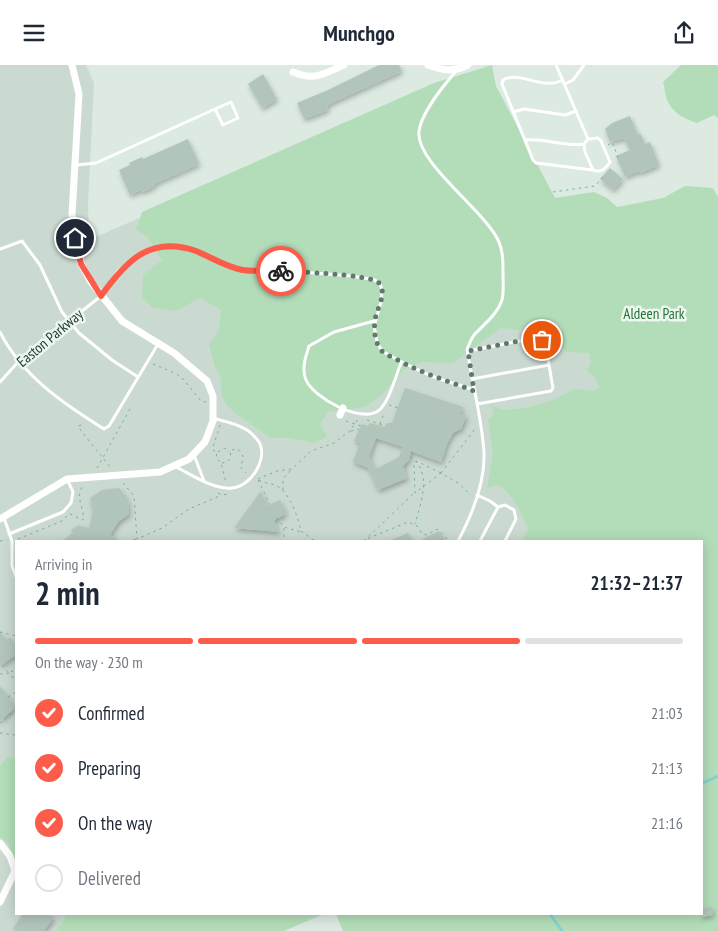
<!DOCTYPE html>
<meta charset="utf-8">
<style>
body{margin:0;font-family:"PT Sans Narrow",sans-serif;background:#f2f2f3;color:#1f2937;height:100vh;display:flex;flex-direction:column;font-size:19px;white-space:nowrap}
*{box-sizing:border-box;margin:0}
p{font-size:16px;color:#747a83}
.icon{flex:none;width:28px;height:28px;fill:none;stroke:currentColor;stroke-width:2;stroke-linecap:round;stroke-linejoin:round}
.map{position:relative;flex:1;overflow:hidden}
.sheet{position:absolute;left:15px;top:475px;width:688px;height:375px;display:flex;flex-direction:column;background:#fff;border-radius:0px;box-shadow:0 2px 12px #0003}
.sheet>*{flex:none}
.pin{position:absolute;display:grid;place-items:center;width:42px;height:42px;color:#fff;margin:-21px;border:2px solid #fff;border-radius:50%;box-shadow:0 1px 5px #0007}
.courier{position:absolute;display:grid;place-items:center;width:50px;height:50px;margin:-25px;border:4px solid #fc5c49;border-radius:50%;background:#fff;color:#222;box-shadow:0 1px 6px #0007}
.head em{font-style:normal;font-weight:700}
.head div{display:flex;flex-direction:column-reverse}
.head{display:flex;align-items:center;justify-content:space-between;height:85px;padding:0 20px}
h1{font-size:32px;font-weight:700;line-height:38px}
.bar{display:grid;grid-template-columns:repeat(4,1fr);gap:8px 5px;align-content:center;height:60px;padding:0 20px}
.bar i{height:6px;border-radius:4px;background:#e0e1e3}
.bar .selected{background:#fc5c49}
.bar p{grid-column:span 4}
ol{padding:0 20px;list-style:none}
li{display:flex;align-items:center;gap:15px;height:55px}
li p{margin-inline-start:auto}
li .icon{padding:5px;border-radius:50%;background:#fc5c49;color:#fff;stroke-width:4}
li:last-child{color:#747a83}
li i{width:28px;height:28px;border:2px solid #e0e1e3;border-radius:50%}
header{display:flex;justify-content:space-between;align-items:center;height:65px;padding:0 20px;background:#fff;font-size:22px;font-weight:700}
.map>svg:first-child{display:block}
.built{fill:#cbdad1}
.green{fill:#b3ddb9}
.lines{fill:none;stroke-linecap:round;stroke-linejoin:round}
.stream{stroke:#7fd3d4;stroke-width:2.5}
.building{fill:#b2c5bb;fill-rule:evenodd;filter:url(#shadow)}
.path{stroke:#7ab098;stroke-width:1;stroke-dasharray:2.5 4;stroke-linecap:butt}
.service{stroke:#fff;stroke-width:3}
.minor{stroke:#fff;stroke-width:7}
.done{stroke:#60786d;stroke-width:5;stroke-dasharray:0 9}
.route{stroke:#fc5c49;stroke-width:6}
.labels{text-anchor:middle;stroke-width:5;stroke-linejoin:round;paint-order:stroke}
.park-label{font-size:15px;fill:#257339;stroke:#edf7f0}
.street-label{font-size:15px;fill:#1d3a2e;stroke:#edf7f0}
</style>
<header><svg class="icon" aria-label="menu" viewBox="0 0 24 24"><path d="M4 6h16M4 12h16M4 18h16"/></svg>Munchgo<svg class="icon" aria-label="share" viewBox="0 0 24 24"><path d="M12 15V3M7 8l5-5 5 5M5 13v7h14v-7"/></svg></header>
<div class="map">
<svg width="718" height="866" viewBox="0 0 718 866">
<defs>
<filter id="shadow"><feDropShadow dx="1.5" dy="3" stdDeviation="2.5" flood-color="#0004"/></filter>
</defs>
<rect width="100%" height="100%" fill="#dceae2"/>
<path class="built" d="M0,0H86L94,18L88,139L89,175L476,6L667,445L592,476H16V849H322L277,866H0Z"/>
<path class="green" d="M492,0L496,21L555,133L594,127L607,133L617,142L663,133L685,121L713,123L718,132V866H343L336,849H701V476H522L528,463C519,446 515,430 498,420L487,423L493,389L488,355L494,349L491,340C495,342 501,345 505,345C528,344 555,337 573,324L592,326L599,323L596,314L587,305L591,298L589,288L566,287L559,275L562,263L557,258L537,256L518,265L501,263L453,298L423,297L403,305L385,327L365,342L328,347L320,359L327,372L314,378L289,373H271L235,348L225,338L221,326V313L215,302L209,280L219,265L221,245L200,233L176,246L153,243L142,232L143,210L162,195L147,172L136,164L142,147L434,18Z
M681,0H718V53L714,50L697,58C685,54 674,49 668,37C665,32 665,23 663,17Z
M7,692L16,693V796L7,777L0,772V701Z
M63,849H324L284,866H56L66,852Z"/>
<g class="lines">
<path class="stream" d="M701,719L718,711
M550,849L562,866"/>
</g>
<path class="building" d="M379,0H399L402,6L327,40L328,45L304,54L297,38L328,25Z
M263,9L277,34L262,43L248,19Z
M630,51L638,70L640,68L645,79L650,77L659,100L640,108L639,106L625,112L616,91L630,85L624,73L610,77L605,64L612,58Z
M188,74L199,99L154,119L155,121L142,127L140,125L130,130L119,105L130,100L129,98L142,92L143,94Z
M610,103L623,114L613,125L600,114Z
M405,323L463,342L460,349L467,350L461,364L453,368L447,379L441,397L411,386L409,395L403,401L407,413L378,425L370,406L368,405L369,403L353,397L360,378L354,376L362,359L368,361L370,358L385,362L387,358H392ZM376,373L403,382L399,392L376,404L369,392Z
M119,423L128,435L129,449L118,457L110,470L121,476H62L73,468L71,465L78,460L89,463L93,447L90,433L102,425Z
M261,426L267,441L280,435L286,449L274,455L279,467L234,463Z
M439,466L442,472L440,473L441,476H419Z
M408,468L412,476H388Z
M0,566L6,575L10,572L16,581V590L0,601Z
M0,621L16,642L0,656Z
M712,842L713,850L701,852V844Z
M23,849H47L54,852L44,866H18L13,863Z"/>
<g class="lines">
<path class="path" d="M608,80L612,77L618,92L616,95
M553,127L595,121L603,112
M153,299L175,308L183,314L201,336L206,337
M389,340L398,343
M367,355L386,361
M346,356L361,361
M380,359L384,349
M81,360L78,361L82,367L111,403
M220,360L213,382V385L217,387L216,392L221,398L226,417
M351,366L359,364
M218,387L225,383L229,387
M410,392C433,406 421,438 415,459
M222,398L227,397L230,394L231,385L238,384L243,391L241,403L246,408
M97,403L130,344L127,342
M441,408L416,396L414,399L415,428L441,408L458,418L471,430
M441,408L475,364
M258,414L277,406L292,404L311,386L334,378L350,366L358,354
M258,415L270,439
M259,415C265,419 271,418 277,421C290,428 298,452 301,466L315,476
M123,418L134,431L137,474L162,463L189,444L222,430
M283,425V414L291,405
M218,428L222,430L229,429
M79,431L82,421
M70,449L83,455L84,452L79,432
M276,453L284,462L301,467
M284,463V476
M18,474L62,456L70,448
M0,476L7,475
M127,476L137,474
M362,476L408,457L417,461L422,469L427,470L437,464L449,476
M364,476L414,428
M0,567L16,571
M2,600L9,608L16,604
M0,609L9,608L12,612L16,613
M8,632L16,627
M0,658L16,645
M0,668L16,670"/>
<path class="service" d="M556,0L588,74
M457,5C444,20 422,46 419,66C415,97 483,144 498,175C503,185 503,197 503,208C503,216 504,227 502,235C497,250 484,259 474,270C471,274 469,280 467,284C472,318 482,353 484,388C485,418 472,450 458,476
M563,15C542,26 520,5 503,15L502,19L533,95L536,98L593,105
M565,19L573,15L584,0
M513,47L524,44L565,50L576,46
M598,73L601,76L610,97C605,104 602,108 593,105L585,87L584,79L588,74Z
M525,75C545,73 565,82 584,79
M76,100L96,98L215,44L231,37L238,53L223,60L215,44
M0,184L22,176L40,200L62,247L79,268L112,295L138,312
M374,256L334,267L309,281C306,291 301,304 306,315C314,333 360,358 378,346C389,338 396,310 401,298
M0,267C22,311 64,339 104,364L109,361L158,279
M468,286L535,273L542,275L545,277L553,323L551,326L477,339
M472,314L549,300
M0,317L19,296L101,231L118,206L139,189L158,182L174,181L195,186L243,205H277L352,211L375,215L380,219L382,225L381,237L374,261L377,277L382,286L402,297L431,311L474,325
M194,390L204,416
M174,401C191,409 213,425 232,423C250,422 267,396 260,379C259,376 255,372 253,370C244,360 226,357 213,353
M477,430L490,436L498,442L480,476
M498,442L505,440L514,445L516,454L505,476
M4,453L12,476V501L16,512
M9,469L63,447L71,438L73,427L67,414"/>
<path class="minor" d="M428,0C444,6 453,7 468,0
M293,7C315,16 323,9 344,0
M340,350L343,343
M0,454L67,414L160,407L189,394L205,377L213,356V331L207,316L174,288L122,256L91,217L81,199L72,150L79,29L72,0
M0,778L10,791L15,806L0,837"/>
</g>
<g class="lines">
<path class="done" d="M281,206C297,207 370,209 379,218C386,226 380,239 377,247C373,258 373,278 383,287C387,290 392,292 396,294C421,308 448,316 474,326L468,286L535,273L542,275"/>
<path class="route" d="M75,173L81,199L101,231C126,196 150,170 196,186C211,192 226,202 243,205C255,207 269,205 281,206"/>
</g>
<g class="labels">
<g class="park-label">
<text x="654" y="254">Aldeen Park</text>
</g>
<g class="street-label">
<text transform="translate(50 273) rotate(-40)" y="5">Easton Parkway</text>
</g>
</g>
</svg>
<div class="pin" style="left:542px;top:275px;background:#ea580c"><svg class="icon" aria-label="bag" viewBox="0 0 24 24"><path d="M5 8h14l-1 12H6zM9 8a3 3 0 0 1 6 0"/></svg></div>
<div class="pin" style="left:75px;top:173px;background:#1f2937"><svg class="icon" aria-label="home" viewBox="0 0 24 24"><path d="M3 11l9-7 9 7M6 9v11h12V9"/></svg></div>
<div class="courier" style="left:281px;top:206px"><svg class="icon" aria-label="bike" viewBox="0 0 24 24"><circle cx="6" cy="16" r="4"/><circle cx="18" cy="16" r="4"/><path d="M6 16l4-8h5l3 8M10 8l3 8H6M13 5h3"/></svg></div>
<section class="sheet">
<div class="head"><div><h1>2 min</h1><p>Arriving in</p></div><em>21:32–21:37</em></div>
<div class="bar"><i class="selected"></i><i class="selected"></i><i class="selected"></i><i></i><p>On the way · 230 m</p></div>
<ol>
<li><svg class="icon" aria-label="check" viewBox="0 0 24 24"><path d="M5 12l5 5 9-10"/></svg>Confirmed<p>21:03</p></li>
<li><svg class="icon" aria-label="check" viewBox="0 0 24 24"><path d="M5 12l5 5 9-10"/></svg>Preparing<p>21:13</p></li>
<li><svg class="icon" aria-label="check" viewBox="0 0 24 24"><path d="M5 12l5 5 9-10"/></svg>On the way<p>21:16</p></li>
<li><i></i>Delivered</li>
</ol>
</section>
</div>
